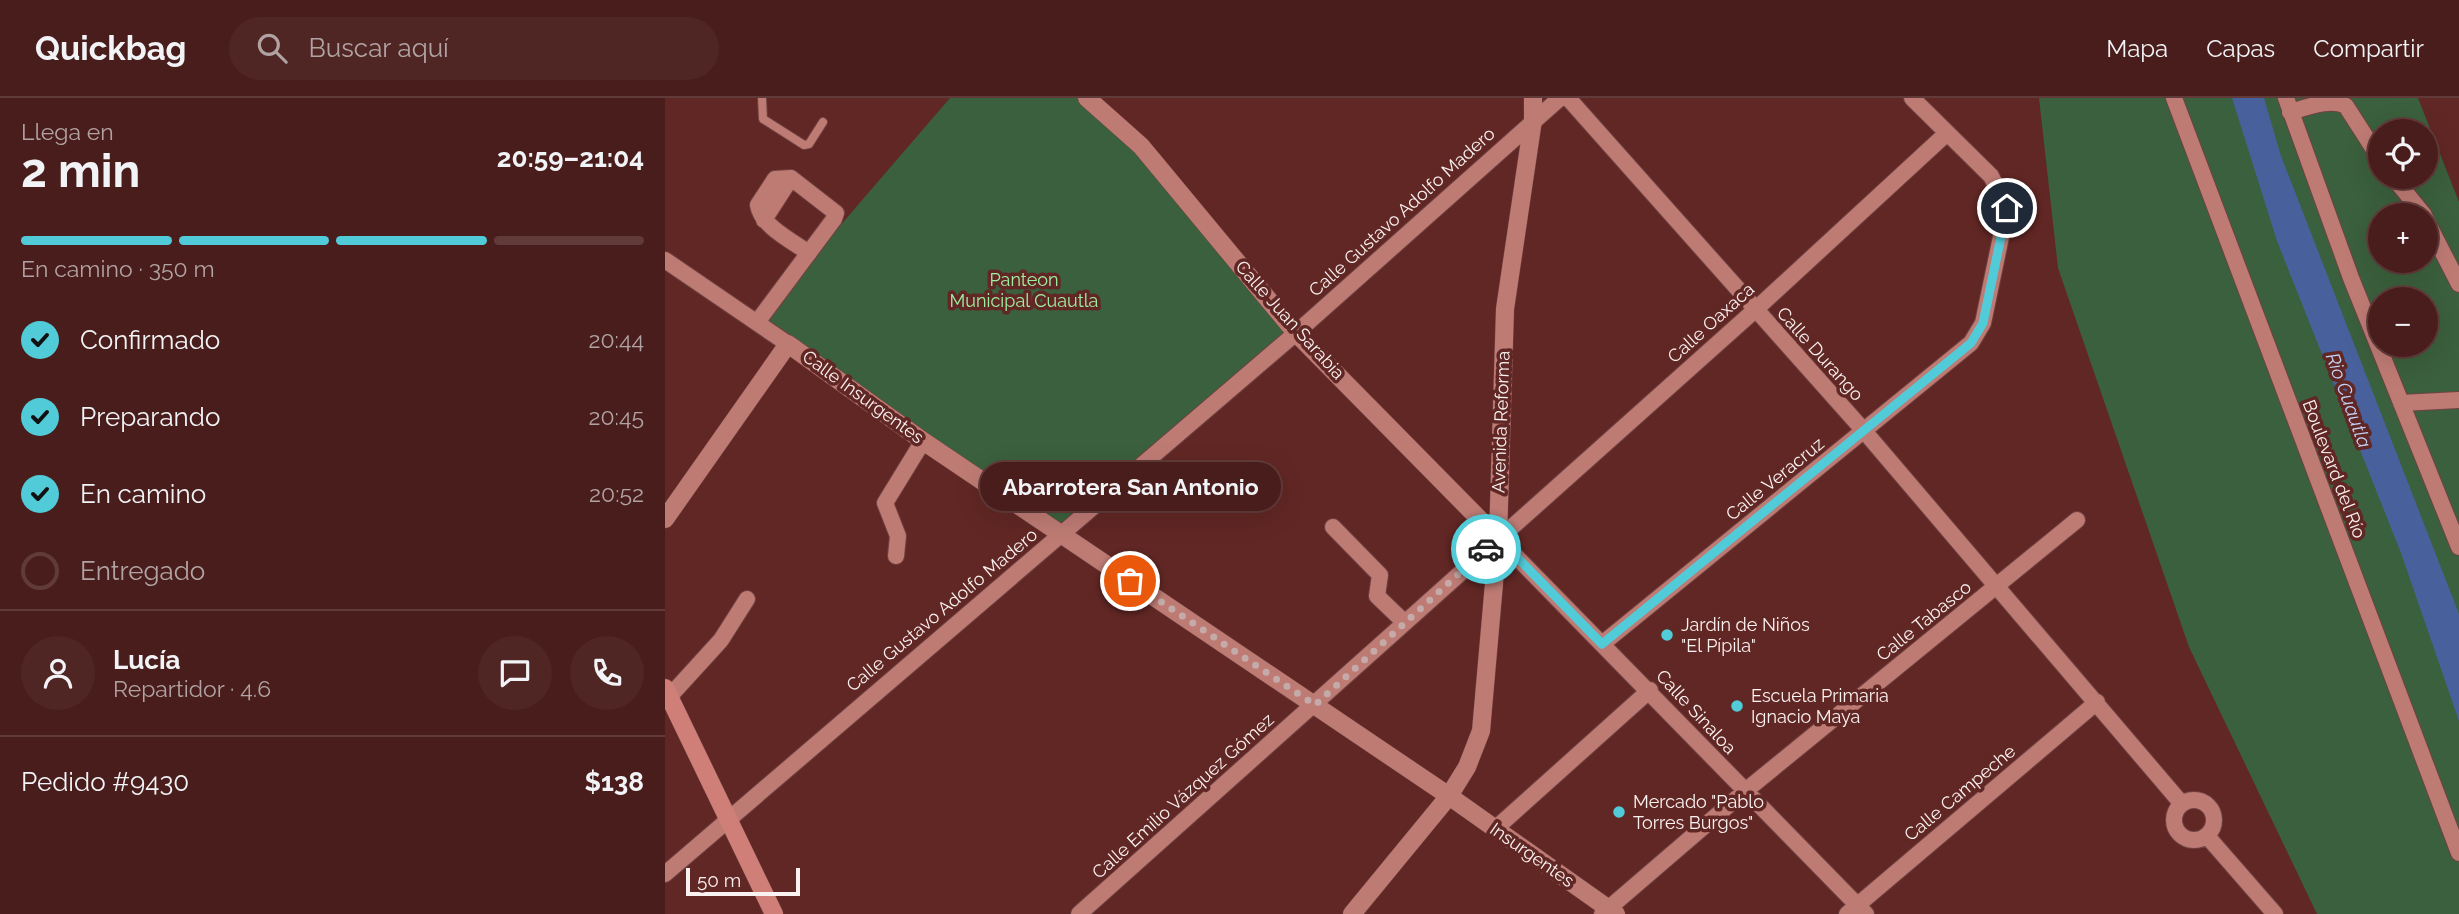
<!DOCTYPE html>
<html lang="es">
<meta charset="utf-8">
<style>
body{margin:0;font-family:Raleway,sans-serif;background:#502624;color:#f1f3f6;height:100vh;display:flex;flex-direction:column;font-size:26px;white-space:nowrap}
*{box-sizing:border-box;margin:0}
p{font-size:23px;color:#b1a2a3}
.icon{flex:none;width:38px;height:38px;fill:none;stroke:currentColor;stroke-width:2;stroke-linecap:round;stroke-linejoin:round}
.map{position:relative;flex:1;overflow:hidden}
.side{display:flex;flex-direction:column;background:#491d1b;width:665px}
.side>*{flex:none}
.buttons{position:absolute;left:1703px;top:21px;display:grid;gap:14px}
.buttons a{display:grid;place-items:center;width:70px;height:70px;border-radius:50%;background:#491d1b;box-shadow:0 7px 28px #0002,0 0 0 2px #613b3a;font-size:35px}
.scale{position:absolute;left:21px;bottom:18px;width:114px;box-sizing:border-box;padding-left:7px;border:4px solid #faf2f1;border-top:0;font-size:19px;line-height:24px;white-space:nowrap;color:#faf2f1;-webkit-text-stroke:5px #612724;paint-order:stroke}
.pin{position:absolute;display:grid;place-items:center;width:60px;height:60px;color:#fff;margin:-30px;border:4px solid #fff;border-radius:50%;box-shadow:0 2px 7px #0007}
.courier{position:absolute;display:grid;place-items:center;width:70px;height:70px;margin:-35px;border:5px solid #52cbd9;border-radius:50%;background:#fff;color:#222;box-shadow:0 2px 9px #0007}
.bubble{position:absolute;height:49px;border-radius:24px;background:#491d1b;box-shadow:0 7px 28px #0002,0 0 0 2px #613b3a;font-size:23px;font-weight:700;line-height:49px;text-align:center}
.summary em{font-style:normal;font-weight:700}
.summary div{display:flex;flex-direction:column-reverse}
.summary{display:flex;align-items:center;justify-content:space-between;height:119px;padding:0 21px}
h1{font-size:46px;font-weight:700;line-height:52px}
.bar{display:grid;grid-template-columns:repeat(4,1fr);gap:10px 7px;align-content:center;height:84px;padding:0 21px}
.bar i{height:9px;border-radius:5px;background:#613b3a}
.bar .active{background:#52cbd9}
.bar p{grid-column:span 4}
.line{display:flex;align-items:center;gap:18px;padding:0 21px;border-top:2px solid #613b3a}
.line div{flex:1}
.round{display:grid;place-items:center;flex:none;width:74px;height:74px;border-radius:37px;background:#502624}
ol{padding:0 21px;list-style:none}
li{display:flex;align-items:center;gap:21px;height:77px}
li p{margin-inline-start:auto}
li .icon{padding:7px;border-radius:50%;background:#52cbd9;color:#111;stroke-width:4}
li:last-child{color:#b1a2a3}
li i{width:38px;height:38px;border:4px solid #613b3a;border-radius:50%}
header{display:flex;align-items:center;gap:42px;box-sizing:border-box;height:98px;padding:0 35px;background:#491d1b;border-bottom:2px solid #613b3a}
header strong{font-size:33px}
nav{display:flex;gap:38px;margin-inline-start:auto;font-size:24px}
.search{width:490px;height:63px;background:#502624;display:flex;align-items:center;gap:18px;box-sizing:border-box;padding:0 24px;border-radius:38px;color:#b1a2a3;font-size:26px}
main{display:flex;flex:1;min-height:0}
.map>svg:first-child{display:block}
.green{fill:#3b603d;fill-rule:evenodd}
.water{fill:#48619c}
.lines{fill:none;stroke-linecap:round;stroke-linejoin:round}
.service-casing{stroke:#6f4242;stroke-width:10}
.minor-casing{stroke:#6f4242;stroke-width:18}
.tertiary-casing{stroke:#6f4242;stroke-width:19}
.secondary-casing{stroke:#6f4242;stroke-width:19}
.service{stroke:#be7b74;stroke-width:8}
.minor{stroke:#be7b74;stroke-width:16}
.tertiary{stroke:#be7b74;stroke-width:18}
.secondary{stroke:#d07f78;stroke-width:18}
.done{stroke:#c4aba9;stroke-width:7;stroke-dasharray:0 12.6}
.route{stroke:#52cbd9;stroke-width:9}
.poi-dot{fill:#52cbd9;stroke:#612724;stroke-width:2.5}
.labels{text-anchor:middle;stroke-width:7;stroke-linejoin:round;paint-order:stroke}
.street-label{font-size:18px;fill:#faf2f1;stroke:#612724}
.park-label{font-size:18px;fill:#9eeea2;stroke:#612724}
.poi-label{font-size:18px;fill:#faf2f1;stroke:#612724;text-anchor:start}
.water-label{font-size:19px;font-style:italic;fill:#c4d4f7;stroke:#612724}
</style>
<header>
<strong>Quickbag</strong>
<div class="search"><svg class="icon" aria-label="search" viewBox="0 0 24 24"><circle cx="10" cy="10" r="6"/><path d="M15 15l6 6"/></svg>Buscar aquí</div>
<nav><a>Mapa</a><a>Capas</a><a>Compartir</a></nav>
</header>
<main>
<section class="side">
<div class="summary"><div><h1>2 min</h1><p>Llega en</p></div><em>20:59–21:04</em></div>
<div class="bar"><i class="active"></i><i class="active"></i><i class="active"></i><i></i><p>En camino · 350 m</p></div>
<ol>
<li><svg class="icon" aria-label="check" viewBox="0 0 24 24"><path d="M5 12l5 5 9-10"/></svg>Confirmado<p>20:44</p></li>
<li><svg class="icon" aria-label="check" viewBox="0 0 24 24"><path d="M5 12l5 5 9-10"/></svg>Preparando<p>20:45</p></li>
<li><svg class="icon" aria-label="check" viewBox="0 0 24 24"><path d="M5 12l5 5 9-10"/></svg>En camino<p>20:52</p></li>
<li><i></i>Entregado</li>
</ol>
<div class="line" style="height:126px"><a class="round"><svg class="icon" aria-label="person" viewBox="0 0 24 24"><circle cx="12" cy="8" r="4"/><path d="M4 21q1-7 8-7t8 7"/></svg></a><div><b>Lucía</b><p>Repartidor · 4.6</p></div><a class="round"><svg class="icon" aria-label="chat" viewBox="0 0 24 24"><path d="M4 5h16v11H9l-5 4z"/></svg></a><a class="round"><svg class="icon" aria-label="phone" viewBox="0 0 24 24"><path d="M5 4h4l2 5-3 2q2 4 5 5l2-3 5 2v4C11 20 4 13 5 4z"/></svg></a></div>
<div class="line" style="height:91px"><div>Pedido #9430</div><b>$138</b></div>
</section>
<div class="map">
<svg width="1794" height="816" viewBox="0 0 1794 816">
<rect width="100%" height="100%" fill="#612724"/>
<path class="green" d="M285,0H422L631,235L396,437L93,223Z
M1374,0H1753L1794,104V816H1652L1524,549L1393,170ZM1715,33H1760V79H1715ZM1715,117H1760V163H1715ZM1715,201H1760V247H1715Z"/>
<path class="water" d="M1567,0H1599L1616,58L1794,516V623L1736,455L1612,143Z"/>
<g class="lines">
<g class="service-casing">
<path id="service" d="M97,0L98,21L139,47L144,46L158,24"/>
</g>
<g class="minor-casing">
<path id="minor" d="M903,0L1200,334L1517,706
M1509,0L1794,755
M1621,0L1686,180L1794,449
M1625,14C1643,9 1666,0 1681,8L1715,61
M1728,79L1759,117
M1760,120L1794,186
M99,122L126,80
M0,162L123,246
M93,223L169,121L171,115L126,80L110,81L93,107C96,128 127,143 144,155
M1736,305L1794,302
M668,429L715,477L712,498L738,523
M833,440L1201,816
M231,458L233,438L220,405L258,343
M937,546L1306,245L1318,225L1342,110L1326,78L1247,0
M4,599L56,542L82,501
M1509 722a20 20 0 1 1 40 0a20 20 0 1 1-40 0Z
M830,731L985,592
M1542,738L1610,816
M0,776L631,235L895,0
M414,816L1090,212L1281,36
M937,816L1079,694L1412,422
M1182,816L1432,604"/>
</g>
<g class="tertiary-casing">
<path id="tertiary" d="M422,0L476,48L631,235L833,440
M0,421L123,246L258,343L784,698L951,816
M687,816L784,698L802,669L816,633L833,440L840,211L868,22V0"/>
</g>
<g class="secondary-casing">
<path id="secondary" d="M0,590L109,816"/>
</g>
<use href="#service" class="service"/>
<use href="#minor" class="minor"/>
<use href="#tertiary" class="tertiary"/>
<use href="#secondary" class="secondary"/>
</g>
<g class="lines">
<path class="done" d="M465,483L650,607L821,451"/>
<path class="route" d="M821,451L833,440L937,546L1306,245L1318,225L1342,110"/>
</g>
<g class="poi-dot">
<circle cx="1002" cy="537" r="7"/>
<circle cx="1072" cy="608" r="7"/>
<circle cx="954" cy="714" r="7"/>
</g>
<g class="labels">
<g class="street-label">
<text transform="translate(737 114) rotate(-42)" y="6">Calle Gustavo Adolfo Madero</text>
<text transform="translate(625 222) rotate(48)" y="6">Calle Juan Sarabia</text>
<text transform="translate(1046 225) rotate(-42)" y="6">Calle Oaxaca</text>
<text transform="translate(1155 256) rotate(48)" y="6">Calle Durango</text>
<text transform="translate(198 299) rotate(36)" y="6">Calle Insurgentes</text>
<text transform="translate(836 324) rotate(-88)" y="6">Avenida Reforma</text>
<text transform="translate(1669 371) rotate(69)" y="6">Boulevard del Río</text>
<text transform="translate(1110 381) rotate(-39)" y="6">Calle Veracruz</text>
<text transform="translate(277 512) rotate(-40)" y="6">Calle Gustavo Adolfo Madero</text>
<text transform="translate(1259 523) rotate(-39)" y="6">Calle Tabasco</text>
<text transform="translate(1031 614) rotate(47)" y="6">Calle Sinaloa</text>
<text transform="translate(1295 695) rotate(-40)" y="6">Calle Campeche</text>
<text transform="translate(518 698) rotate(-42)" y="6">Calle Emilio Vázquez Gómez</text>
<text transform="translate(867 757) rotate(35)" y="6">Insurgentes</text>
</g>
<g class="park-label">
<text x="359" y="188">Panteon<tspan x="359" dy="21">Municipal Cuautla</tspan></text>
</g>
<g class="poi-label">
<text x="1016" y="533">Jardín de Niños<tspan x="1016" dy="21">"El Pípila"</tspan></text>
<text x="1086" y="604">Escuela Primaria<tspan x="1086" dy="21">Ignacio Maya</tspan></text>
<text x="968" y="710">Mercado "Pablo<tspan x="968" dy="21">Torres Burgos"</tspan></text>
</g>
<g class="water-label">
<text transform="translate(1684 302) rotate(70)" y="7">Rio Cuautla</text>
</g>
</g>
</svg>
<div class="buttons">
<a><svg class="icon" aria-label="locate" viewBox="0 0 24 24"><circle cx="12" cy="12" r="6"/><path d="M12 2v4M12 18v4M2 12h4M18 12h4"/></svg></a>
<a>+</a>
<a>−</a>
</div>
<div class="scale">50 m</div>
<div class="pin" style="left:465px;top:483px;background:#ea580c"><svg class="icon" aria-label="bag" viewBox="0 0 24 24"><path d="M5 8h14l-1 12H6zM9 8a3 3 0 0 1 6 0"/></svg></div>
<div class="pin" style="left:1342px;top:110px;background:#1f2937"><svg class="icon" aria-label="home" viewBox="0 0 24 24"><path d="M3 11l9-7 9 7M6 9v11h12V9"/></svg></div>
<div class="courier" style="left:821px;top:451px"><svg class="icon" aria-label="car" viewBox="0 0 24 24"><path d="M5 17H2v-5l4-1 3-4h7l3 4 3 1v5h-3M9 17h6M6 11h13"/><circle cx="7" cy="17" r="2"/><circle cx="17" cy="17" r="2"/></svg></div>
<div class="bubble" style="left:315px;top:364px;width:301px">Abarrotera San Antonio</div>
</div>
</main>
